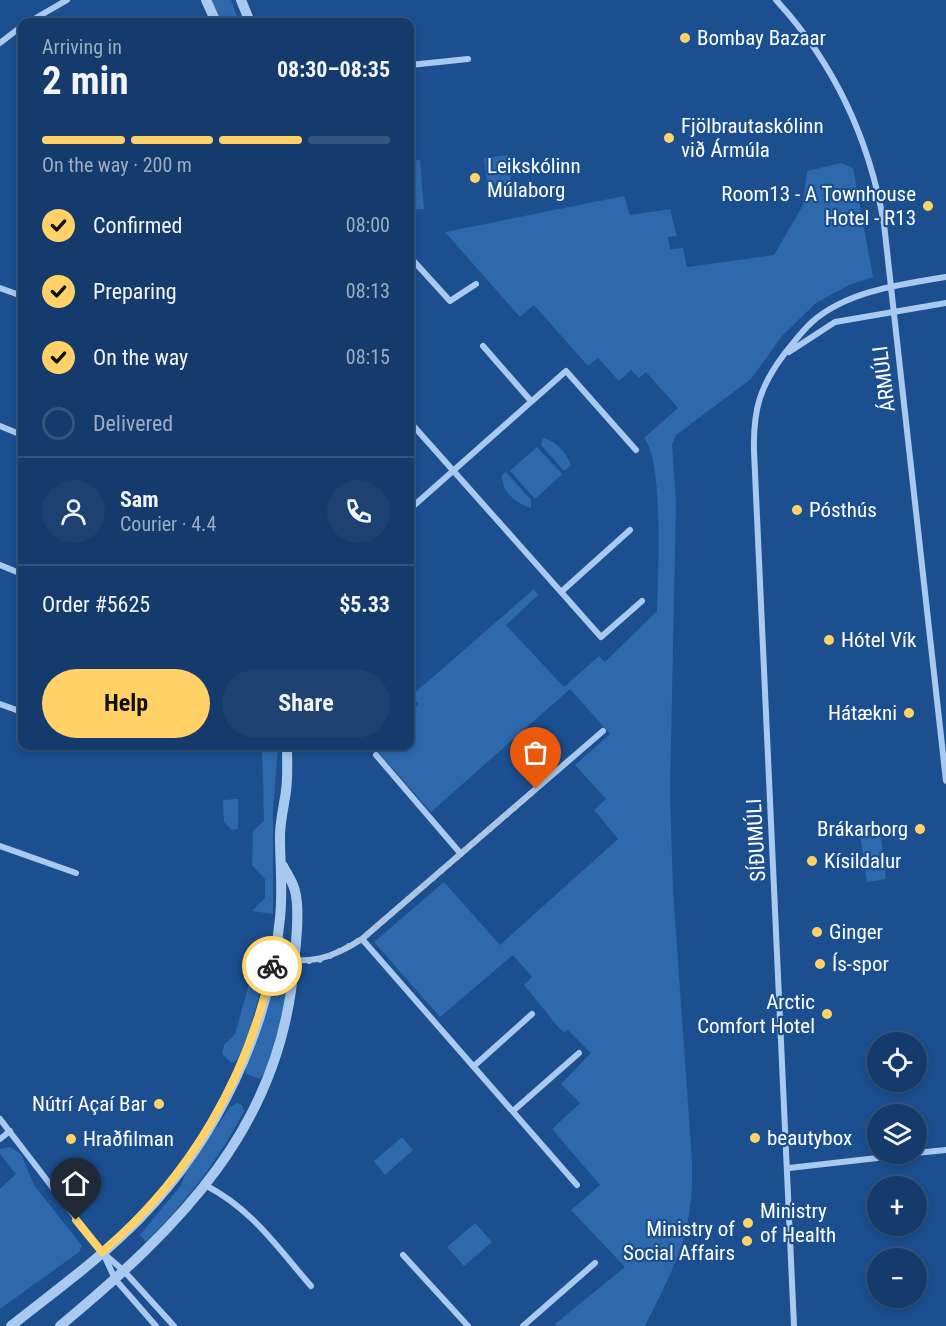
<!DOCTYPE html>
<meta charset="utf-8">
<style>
body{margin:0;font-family:"Roboto Condensed",sans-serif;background:#1d4271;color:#f1f3f6;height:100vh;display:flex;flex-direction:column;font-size:22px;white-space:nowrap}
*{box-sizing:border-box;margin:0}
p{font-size:20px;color:#9dadc1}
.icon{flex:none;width:33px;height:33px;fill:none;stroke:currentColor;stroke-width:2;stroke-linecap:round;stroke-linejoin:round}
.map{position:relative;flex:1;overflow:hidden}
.drawer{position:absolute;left:18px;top:18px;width:396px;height:732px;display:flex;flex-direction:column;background:#143b6b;border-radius:12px;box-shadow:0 3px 9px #0003,0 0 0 2px #33557e}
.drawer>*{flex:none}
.fabs{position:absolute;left:867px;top:1032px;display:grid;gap:12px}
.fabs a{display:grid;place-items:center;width:60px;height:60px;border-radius:50%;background:#143b6b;box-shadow:0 3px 9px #0003,0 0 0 2px #33557e;font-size:30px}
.pin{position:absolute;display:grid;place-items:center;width:51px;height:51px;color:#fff;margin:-62px -26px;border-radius:50% 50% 50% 0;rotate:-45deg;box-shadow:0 0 6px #0007}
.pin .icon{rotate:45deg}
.courier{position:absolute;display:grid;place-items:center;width:60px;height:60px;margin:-30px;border:4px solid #ffd166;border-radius:50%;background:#fff;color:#222;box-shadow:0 2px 8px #0007}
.summary em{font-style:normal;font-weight:700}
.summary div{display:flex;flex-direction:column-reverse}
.summary{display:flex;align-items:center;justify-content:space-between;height:102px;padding:0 24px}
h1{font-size:39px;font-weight:700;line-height:45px}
.bar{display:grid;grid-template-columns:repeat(4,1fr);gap:9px 6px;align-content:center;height:72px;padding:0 24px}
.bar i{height:8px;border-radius:4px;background:#33557e}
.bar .current{background:#ffd166}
.bar p{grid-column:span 4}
.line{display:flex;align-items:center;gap:15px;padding:0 24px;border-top:2px solid #33557e}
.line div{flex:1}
.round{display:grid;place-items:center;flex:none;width:63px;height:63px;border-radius:32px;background:#1d4271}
ol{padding:0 24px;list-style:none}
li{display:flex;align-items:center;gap:18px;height:66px}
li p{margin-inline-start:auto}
li .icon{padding:6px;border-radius:50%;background:#ffd166;color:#111;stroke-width:4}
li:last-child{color:#9dadc1}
li i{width:33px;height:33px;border:3px solid #33557e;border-radius:50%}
.button{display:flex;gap:12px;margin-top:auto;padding:12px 24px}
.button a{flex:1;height:69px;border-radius:36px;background:#ffd166;color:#111;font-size:24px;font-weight:700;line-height:69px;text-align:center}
.button a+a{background:#1d4271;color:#f1f3f6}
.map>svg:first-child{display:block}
.green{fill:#2e69ad}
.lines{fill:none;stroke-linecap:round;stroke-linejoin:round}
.minor{stroke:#a9c9ee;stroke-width:6}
.tertiary{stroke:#a9c9ee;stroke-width:10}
.done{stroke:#afc1d8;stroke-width:6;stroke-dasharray:0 10.8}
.route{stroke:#ffd166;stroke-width:8}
.poi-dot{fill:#ffd166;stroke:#1b4f8f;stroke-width:2}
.labels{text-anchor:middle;stroke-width:4.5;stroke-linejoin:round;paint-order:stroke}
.poi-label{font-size:21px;fill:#fff;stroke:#1b4f8f;text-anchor:start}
.street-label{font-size:21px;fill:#fff;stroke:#1b4f8f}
</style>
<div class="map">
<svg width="946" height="1326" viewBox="0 0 946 1326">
<rect width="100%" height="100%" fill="#1b4f8f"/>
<path class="green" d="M210,0H231L239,22H219Z
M508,155L513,194L489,198L484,158Z
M420,160L424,209L410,210V161Z
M841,163L853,168L873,277L849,285L816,303L782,336L751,379L676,435L672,445L676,503L670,792L673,890L692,1161C694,1234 676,1263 645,1326H557L555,1324L625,1267L571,1210L600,1185L552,1129L580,1103L561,1084L591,1053L568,1030L564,1032L559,1028L524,985L532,977L513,955L440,1017L374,942L444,882L500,945L618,839L594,810L606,799L575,765L610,734L570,689L431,812L373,746H410V713L419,704L411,696L534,589L538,595L506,625L564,687L599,656L605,662L657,611C658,576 664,462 644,438L678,408L646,372L639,378L631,370L619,381L598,358L588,366L534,305L520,317L445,232L624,196L630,215L670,209L677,236L668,237L670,249L683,248L687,267L774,255L803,205L807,171Z
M543,438C557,442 566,452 571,465L564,471L541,445Z
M537,447L562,474L535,499L510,471Z
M506,472L531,500V508C516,503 501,492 502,475Z
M262,746H278L273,810V914L252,911L265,898V879L252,865L253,831L264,821Z
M238,799V829L232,830L224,822L223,800Z
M880,831L886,879L867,882L860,834Z
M254,966L267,968L246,1042L237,1060L232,1063L222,1054L224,1045L235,1034Z
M279,968L289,973L282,1016L266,1072L259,1079L246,1074V1066L276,970Z
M237,1103L242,1105L244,1111C219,1160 185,1203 146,1242L140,1235L181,1185L186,1172L230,1107Z
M402,1137L413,1150L385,1175L374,1161Z
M10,1147L21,1154L34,1185L82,1246L79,1252L0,1309V1189L16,1174L0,1154V1149Z
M475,1223L492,1242L464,1266L447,1247Z"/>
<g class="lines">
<path class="minor" d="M776,0C835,64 869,138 884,224L946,781
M29,22L67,0
M0,43L22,26
M410,65L468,59
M410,257L450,301L476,284
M0,288L22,296
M483,346L531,401
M789,352L835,322L946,303
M410,422L601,637L642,601
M0,426L22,435
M410,509L566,371L636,450
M0,565L22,574
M561,592L630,530
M0,704L22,712
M376,755L461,854
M0,846L76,873
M362,939L577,1185
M273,959C312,963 329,960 362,939L603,731
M474,1066L532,1014
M513,1111L579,1053
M0,1119L102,1252L124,1271L174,1326
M0,1139L10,1131
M916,1153L946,1150
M789,1168L913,1154
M205,1185C252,1209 277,1247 311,1286
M104,1255L115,1279L156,1326
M403,1255L468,1326
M523,1326L595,1263
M794,1326L754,451C753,409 760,386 785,353C794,342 802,331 812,322C847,291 902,284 946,277"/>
<path class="tertiary" d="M206,0L216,22
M241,0L250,22
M11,1326C55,1291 101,1258 140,1218C217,1139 270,1028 280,918C283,890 280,864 280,836C280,821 284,806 286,791C288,776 287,761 287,746
M60,1326C179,1227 282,1127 294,963C296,944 300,909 295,891C293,882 287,874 283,866"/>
</g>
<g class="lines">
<path class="done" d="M272,966L273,959L311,961L324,959L362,939L536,789"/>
<path class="route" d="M76,1220L102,1252C190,1177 247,1079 272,966"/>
</g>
<g class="poi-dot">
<circle cx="685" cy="38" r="6"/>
<circle cx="669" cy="138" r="6"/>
<circle cx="475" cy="178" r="6"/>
<circle cx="928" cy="206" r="6"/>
<circle cx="797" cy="510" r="6"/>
<circle cx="829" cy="640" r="6"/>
<circle cx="909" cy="713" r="6"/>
<circle cx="920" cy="829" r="6"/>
<circle cx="812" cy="861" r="6"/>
<circle cx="817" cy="932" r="6"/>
<circle cx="820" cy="964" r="6"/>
<circle cx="827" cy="1014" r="6"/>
<circle cx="159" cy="1104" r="6"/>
<circle cx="755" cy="1138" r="6"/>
<circle cx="71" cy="1139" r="6"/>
<circle cx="748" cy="1223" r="6"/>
<circle cx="747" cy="1241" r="6"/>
</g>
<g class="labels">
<g class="poi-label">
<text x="697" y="45">Bombay Bazaar</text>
<text x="681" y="133">Fjölbrautaskólinn<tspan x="681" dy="24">við Ármúla</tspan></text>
<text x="487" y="173">Leikskólinn<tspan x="487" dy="24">Múlaborg</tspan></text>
<text x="916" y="201" text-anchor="end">Room13 - A Townhouse<tspan x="916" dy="24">Hotel - R13</tspan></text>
<text x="809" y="517">Pósthús</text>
<text x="841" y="647">Hótel Vík</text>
<text x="897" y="720" text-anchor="end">Hátækni</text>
<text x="908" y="836" text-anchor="end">Brákarborg</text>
<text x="824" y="868">Kísildalur</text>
<text x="829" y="939">Ginger</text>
<text x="832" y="971">Ís-spor</text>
<text x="815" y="1009" text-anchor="end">Arctic<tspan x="815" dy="24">Comfort Hotel</tspan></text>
<text x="147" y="1111" text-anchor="end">Nútrí Açaí Bar</text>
<text x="767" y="1145">beautybox</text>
<text x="83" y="1146">Hraðfilman</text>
<text x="760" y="1218">Ministry<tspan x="760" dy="24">of Health</tspan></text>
<text x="735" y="1236" text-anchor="end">Ministry of<tspan x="735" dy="24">Social Affairs</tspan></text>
</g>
<g class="street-label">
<text transform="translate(884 379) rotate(-97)" y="7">ÁRMÚLI</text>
<text transform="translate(756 840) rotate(-93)" y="7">SÍÐUMÚLI</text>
</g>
</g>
</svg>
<div class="fabs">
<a><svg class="icon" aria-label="locate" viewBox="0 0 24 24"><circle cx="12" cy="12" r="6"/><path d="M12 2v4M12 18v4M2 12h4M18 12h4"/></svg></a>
<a><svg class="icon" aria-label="layers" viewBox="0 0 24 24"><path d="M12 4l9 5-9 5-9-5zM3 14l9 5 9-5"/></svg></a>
<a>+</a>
<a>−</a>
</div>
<div class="pin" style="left:536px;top:789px;background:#ea580c"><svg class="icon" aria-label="bag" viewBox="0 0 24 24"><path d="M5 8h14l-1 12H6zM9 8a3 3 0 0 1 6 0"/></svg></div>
<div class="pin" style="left:76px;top:1220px;background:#1f2937"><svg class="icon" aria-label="home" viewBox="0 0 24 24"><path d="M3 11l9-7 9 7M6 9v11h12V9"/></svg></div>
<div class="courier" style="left:272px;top:966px"><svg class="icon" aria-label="bike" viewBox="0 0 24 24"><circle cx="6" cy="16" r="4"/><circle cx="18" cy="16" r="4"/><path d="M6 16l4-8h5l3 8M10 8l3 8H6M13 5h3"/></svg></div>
<section class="drawer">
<div class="summary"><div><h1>2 min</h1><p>Arriving in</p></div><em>08:30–08:35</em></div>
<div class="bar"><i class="current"></i><i class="current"></i><i class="current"></i><i></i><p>On the way · 200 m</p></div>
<ol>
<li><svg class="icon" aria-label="check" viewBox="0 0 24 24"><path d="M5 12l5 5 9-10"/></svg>Confirmed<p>08:00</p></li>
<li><svg class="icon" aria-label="check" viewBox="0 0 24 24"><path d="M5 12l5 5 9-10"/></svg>Preparing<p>08:13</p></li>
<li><svg class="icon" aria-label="check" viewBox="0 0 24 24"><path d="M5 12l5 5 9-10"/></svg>On the way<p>08:15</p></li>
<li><i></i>Delivered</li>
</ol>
<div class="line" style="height:108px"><a class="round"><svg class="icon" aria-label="person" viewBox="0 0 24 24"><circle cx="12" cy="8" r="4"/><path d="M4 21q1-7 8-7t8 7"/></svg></a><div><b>Sam</b><p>Courier · 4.4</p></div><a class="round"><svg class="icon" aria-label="phone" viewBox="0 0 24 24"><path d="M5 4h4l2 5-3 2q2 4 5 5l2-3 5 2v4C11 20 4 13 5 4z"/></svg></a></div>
<div class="line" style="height:78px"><div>Order #5625</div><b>$5.33</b></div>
<div class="button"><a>Help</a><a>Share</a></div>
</section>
</div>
